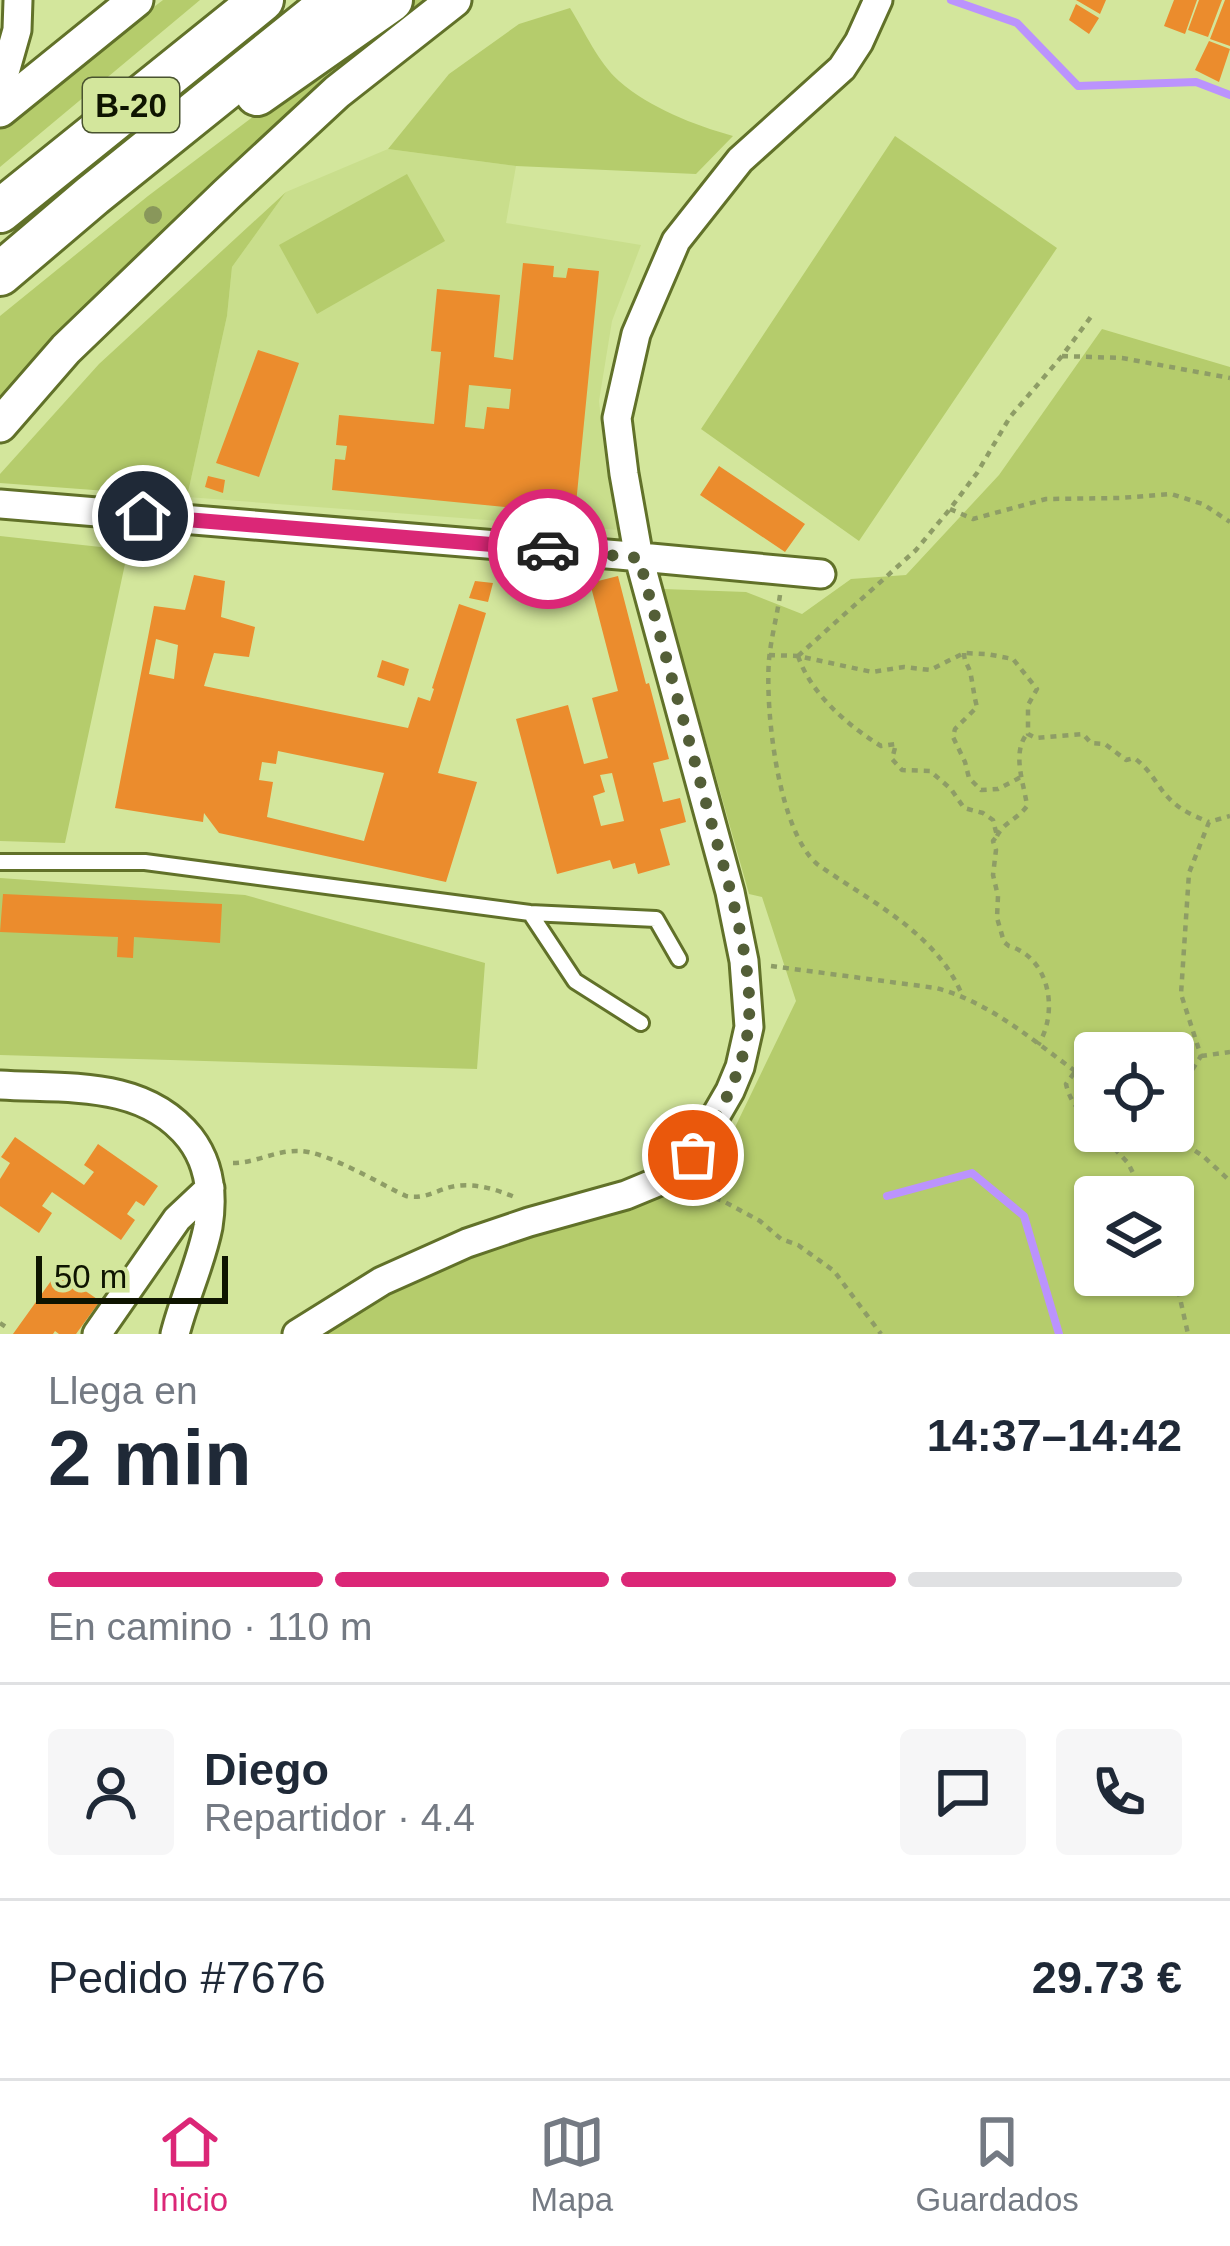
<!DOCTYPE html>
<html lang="es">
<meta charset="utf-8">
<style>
body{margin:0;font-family:Arial,sans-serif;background:#f6f6f7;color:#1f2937;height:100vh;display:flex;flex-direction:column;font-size:45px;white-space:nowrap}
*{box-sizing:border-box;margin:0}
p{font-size:39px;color:#747a83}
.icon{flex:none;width:66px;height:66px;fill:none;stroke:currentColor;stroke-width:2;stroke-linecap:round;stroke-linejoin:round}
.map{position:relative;height:1334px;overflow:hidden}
.drawer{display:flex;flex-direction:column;background:#fff;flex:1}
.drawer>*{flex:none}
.fabs{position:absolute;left:1074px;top:1032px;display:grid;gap:24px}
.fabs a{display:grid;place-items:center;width:120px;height:120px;border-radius:12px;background:#fff;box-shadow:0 3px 9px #0004;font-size:60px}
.scale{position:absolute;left:36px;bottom:30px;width:192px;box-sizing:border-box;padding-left:12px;border:6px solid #0e1400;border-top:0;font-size:33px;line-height:42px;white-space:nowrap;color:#0e1400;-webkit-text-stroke:9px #d3e69c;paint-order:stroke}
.pin{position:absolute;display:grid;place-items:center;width:102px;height:102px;color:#fff;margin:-51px;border:6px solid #fff;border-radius:50%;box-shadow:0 3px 12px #0007}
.courier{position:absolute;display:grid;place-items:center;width:120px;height:120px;margin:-60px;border:9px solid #db2777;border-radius:50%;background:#fff;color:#222;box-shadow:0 3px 15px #0007}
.headline em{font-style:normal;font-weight:800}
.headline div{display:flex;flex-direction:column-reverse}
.headline{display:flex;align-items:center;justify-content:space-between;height:204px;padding:0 48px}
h1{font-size:78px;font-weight:800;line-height:90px}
.bar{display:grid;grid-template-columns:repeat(4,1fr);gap:18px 12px;align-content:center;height:144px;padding:0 48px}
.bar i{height:15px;border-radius:9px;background:#e0e1e3}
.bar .current{background:#db2777}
.bar p{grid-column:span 4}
.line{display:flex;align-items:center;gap:30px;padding:0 48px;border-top:3px solid #e0e1e3}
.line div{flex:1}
.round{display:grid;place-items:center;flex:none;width:126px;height:126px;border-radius:12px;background:#f6f6f7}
.tabs{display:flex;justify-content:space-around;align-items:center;height:168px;border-top:3px solid #e0e1e3;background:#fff;font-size:33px;color:#747a83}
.tabs a{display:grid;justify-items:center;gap:6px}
.tabs .current{color:#db2777}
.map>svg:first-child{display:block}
.built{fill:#c9de8c}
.green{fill:#b5cc6c;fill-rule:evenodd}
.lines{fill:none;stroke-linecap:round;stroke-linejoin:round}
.stream{stroke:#bb93fd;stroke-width:8}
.building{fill:#eb8c2d;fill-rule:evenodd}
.service-casing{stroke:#617129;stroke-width:20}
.minor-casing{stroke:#617129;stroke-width:33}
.tertiary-casing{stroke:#617129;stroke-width:39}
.trunk-casing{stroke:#617129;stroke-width:48}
.path{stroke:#8e9d66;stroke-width:4.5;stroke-dasharray:6 6;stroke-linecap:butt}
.service{stroke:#fff;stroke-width:14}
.minor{stroke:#fff;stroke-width:27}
.tertiary{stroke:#fff;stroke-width:33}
.trunk{stroke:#fff;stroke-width:42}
.tree{fill:#89975b}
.done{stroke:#535e37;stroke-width:12;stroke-dasharray:0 21.6}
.route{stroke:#db2777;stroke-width:15}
.labels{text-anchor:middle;stroke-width:12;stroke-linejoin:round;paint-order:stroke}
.shield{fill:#d3e69c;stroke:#49532f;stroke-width:3}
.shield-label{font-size:33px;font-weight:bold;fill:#0e1400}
</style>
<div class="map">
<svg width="1230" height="1334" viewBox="0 0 1230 1334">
<rect width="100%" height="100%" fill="#d3e69c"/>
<path class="built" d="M388,149L516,166L506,223L641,245L612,321L599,401L606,467L618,530L187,497L227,316L232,267L286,192Z"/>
<path class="green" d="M163,0H200L0,167V125Z
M408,0H436L0,407V316L148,196Z
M570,8C585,32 598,62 619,81C650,108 694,125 733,136L696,174L516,166L388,149L449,74L519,24Z
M895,136L1057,248L859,541L701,429Z
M407,174L445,241L317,314L279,245Z
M286,192L232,267L227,316L187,497L0,483V474L99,364Z
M1102,329L1230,367V1334H326L369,1304L492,1249L691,1188L724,1150L796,1001L762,897L749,894L663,589L746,592L802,614L851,579L906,575L999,475ZM1095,1053H1173V1131H1095ZM1095,1197H1173V1275H1095Z
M0,536L128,550L65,843L0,841Z
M0,878L245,895L485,963L477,1069L0,1055Z"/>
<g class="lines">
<path class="stream" d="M951,0L1017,23L1078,86L1196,82L1230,95
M887,1196L972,1173L1024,1216L1059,1334"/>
</g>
<path class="building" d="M1076,0H1106L1100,14Z
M1174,0H1197L1185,34L1164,26Z
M1199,0H1222L1208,37L1188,30Z
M1225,0H1230V46L1210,39Z
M1076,4L1099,18L1089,34L1069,20Z
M1209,41L1230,49L1219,82L1195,70Z
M523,263L554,266L553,277L566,278L568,268L599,271L575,514L332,490L335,459L345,460L347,446L336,445L339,415L434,424L441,352L431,351L437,289L500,295L494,357L513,360ZM469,385L511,389L509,409L487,407L484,429L465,427Z
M258,350L299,363L259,477L216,463Z
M719,466L805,524L785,552L700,495Z
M208,476L225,480L223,493L205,487Z
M194,575L225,581L221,617L255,627L249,657L214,653L204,686L408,728L418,697L430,701L434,689L432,688L459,604L486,613L438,773L477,782L446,882L219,833L204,813L203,822L115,808L154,606L185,610ZM156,639L178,645L174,679L149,674ZM278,751L384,773L364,841L267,817L273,782L259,780L262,762L276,764Z
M618,576L646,684L649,683L669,759L653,763L663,802L680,798L686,822L660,829L670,865L638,874L635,863L613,869L610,860L557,874L516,719L568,705L584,764L608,758L592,698L618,691L590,583ZM612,773L624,821L601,826L593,796L605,792L600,775Z
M475,581L493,583L488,602L469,598Z
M382,660L409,669L404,686L377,677Z
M3,894L222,904L220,943L134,937L133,958L117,957L118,937L0,932Z
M15,1137L84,1185L94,1172L84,1165L98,1144L158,1186L144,1206L136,1201L127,1214L135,1220L121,1240L52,1192L42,1206L52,1213L39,1233L0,1206V1179L10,1163L1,1157Z
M61,1267L87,1286L84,1290L100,1301L76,1334H59L55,1331L53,1334H13Z"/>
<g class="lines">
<g class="service-casing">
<path id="service" d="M0,862H145L530,913L656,919L679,959
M530,913L575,981L641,1023"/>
</g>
<g class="minor-casing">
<path id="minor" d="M0,90L17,30L18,0
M0,504L619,555L821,574
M0,1085C67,1089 144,1080 190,1138C210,1164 213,1196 208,1227C201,1263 184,1298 175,1334
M97,1334L177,1219L210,1188
M297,1334L382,1281L467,1243L529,1222L626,1195L672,1176L693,1155L730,1091L740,1067L749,1027L744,961L730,892L639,558L624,474L617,418L636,334L676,241L740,160L842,68L859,42L878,0"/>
</g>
<g class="tertiary-casing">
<path id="tertiary" d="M0,110L136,0
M0,425L66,349L227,194L337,92L454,0"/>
</g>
<g class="trunk-casing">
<path id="trunk" d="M257,94L391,0
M0,211L262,0
M0,274L93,195L335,0"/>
</g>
<path class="path" d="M1062,356L1122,358L1230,378
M950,509L973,519L1046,499L1120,498L1171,494L1203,504L1230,522
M780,595C777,616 771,638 769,660C765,710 778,830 817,864C869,901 937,933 962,995
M964,653C964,663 970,667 971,676C973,686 974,696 977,707L955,729L953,737L965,762L969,778L981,790L998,789L1021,777
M769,655L798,656L872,672L904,667L930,670L964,653L987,654L1013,659L1037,689L1028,705V734L1036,738L1083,734L1091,743L1105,744L1126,760L1134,758C1153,771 1158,790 1174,803C1184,812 1197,817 1209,822
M798,656C811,694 847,725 881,746L896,744L892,759L902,770L930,771L951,789L964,808L983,813L993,820L997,836L993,841L996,850L993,875L998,896L997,918L1004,942L1009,946C1050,958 1059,1012 1038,1045
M798,656L916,550L950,509L977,473L1010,417L1062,356L1093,314
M997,836C1004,822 1018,819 1027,806C1024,783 1012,755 1026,735
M771,966L936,988C997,1004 1044,1051 1095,1085
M1201,1056L1230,1052
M1074,1073L1066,1084C1070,1103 1082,1114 1095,1127
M1173,1100L1201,1056L1181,994L1189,873L1209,822L1230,816
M1098,1131L1128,1163L1145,1197
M1165,1131L1203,1156L1230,1181
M233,1163C256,1163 276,1150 299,1151C326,1151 380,1184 406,1196C426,1200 437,1189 456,1186C477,1183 498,1190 517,1198
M692,1191L723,1201L760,1221L781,1239L798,1245L834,1271L881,1334
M1173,1267L1188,1334
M0,1323L6,1327"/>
<use href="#service" class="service"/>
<use href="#minor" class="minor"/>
<use href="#tertiary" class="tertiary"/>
<use href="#trunk" class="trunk"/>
</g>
<circle class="tree" cx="153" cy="215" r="9"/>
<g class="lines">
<path class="done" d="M548,549L639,558C662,643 686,729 709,814C726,877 756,966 748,1030C742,1075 718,1117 693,1155"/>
<path class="route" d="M143,516L548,549"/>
</g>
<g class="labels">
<rect class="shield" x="83" y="78" width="96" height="54" rx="9"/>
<g class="shield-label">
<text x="131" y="117">B-20</text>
</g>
</g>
</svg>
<div class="fabs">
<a><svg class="icon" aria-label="locate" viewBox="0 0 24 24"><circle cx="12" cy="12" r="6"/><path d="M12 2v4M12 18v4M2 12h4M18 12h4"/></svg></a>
<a><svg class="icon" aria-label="layers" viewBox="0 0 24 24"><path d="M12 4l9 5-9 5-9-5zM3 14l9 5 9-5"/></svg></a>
</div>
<div class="scale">50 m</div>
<div class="pin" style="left:693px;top:1155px;background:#ea580c"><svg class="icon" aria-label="bag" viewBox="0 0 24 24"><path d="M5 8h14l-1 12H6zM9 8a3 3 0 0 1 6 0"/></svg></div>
<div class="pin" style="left:143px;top:516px;background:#1f2937"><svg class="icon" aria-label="home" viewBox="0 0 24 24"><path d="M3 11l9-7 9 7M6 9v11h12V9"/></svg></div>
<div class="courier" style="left:548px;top:549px"><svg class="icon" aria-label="car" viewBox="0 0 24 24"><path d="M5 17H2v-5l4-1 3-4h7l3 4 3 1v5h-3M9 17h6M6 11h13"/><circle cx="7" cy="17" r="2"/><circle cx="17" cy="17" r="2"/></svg></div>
</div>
<section class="drawer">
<div class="headline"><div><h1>2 min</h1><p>Llega en</p></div><em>14:37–14:42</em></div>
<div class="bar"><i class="current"></i><i class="current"></i><i class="current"></i><i></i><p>En camino · 110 m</p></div>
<div class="line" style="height:216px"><a class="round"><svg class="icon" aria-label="person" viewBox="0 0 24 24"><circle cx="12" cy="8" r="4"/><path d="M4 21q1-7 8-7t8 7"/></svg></a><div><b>Diego</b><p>Repartidor · 4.4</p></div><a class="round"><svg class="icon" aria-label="chat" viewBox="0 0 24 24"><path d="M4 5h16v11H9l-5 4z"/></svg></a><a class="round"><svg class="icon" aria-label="phone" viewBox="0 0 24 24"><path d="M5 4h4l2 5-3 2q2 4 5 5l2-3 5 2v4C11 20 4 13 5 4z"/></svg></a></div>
<div class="line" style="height:156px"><div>Pedido #7676</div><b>29.73 €</b></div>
</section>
<nav class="tabs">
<a class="current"><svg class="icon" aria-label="home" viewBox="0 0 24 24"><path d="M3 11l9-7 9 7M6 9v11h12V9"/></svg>Inicio</a>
<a><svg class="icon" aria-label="map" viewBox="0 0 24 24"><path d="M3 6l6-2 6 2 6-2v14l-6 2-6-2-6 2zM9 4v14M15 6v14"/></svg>Mapa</a>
<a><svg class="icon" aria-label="saved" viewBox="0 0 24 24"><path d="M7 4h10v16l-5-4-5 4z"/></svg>Guardados</a>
</nav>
